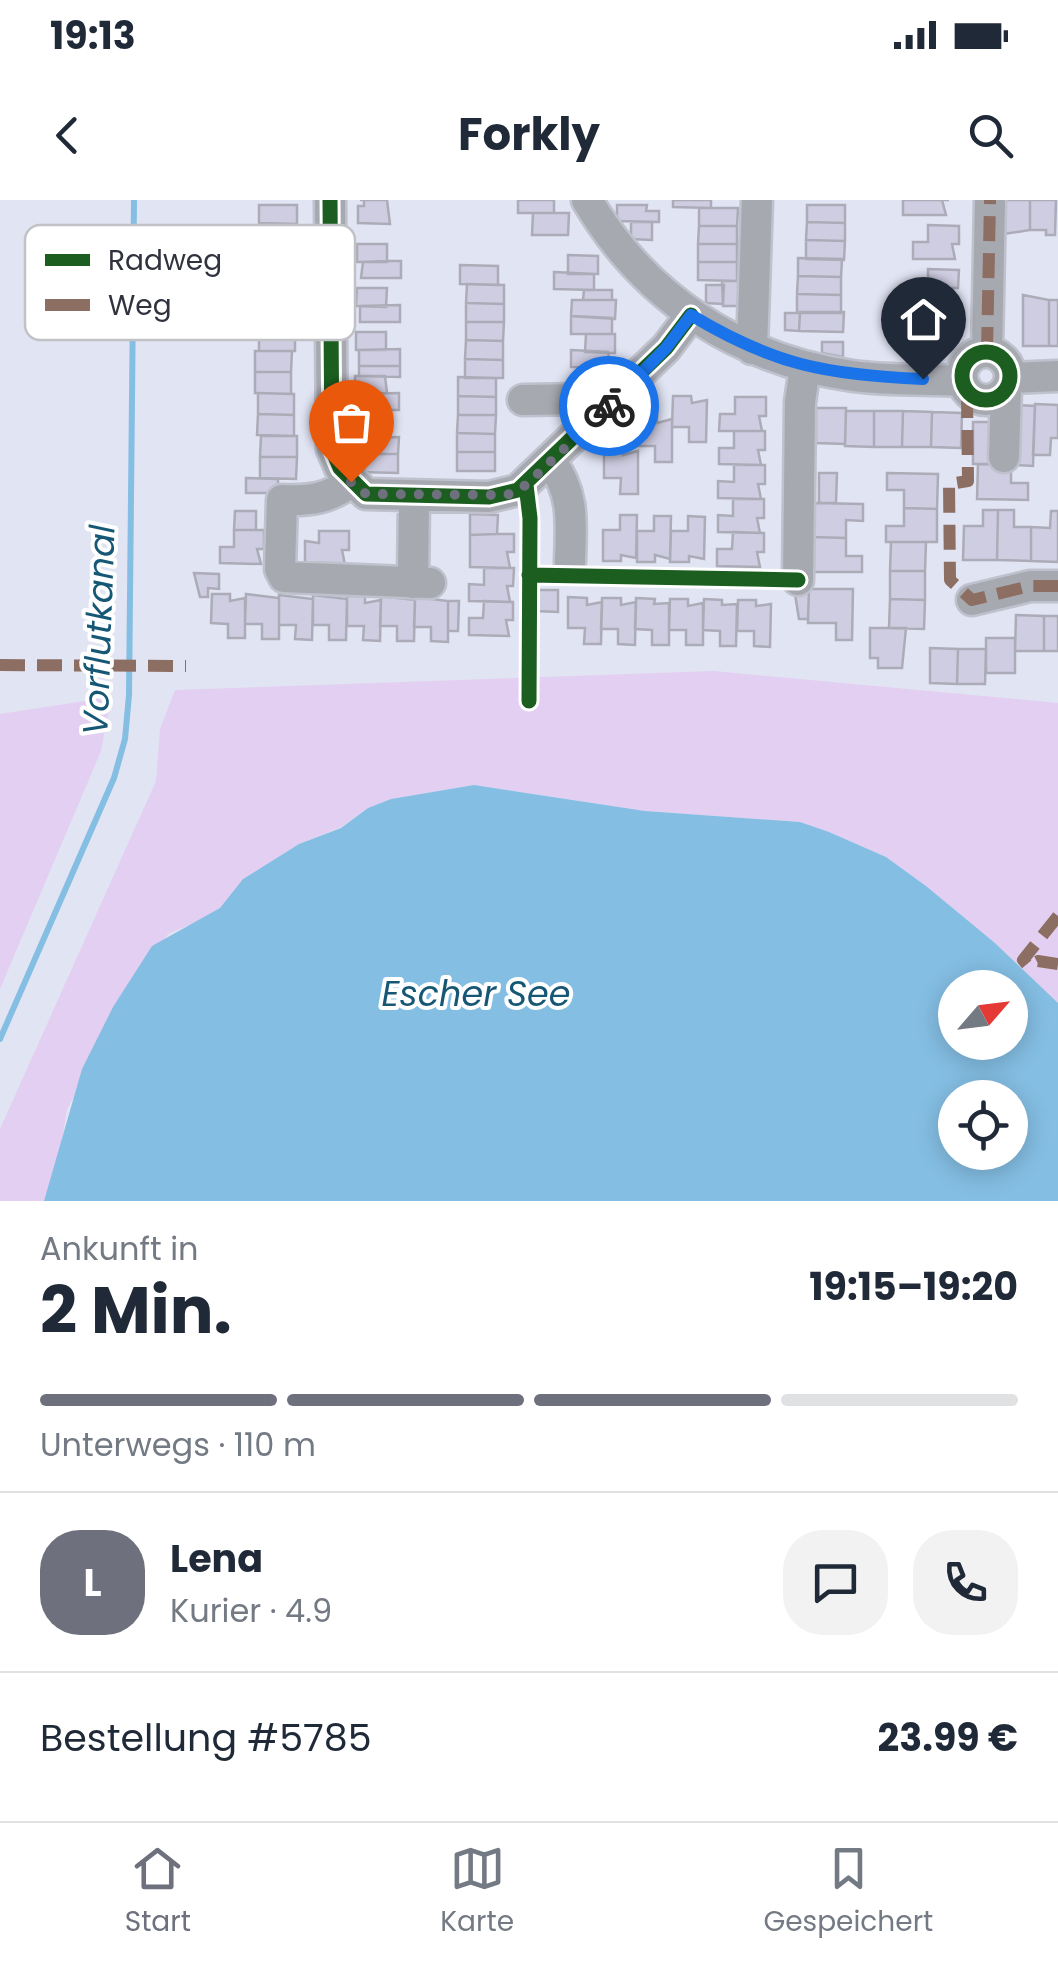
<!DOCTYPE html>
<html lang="de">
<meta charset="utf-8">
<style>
body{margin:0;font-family:Poppins,sans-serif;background:#f2f2f3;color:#1f2937;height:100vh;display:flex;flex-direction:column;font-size:38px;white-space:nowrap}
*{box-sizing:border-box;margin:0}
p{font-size:32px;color:#747a83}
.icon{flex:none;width:55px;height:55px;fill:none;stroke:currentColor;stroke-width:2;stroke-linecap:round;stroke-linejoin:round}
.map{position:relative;height:1001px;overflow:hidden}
.drawer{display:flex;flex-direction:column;background:#fff;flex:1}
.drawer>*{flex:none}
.needle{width:65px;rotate:62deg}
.controls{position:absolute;left:938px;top:770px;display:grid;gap:20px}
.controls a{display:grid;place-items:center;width:90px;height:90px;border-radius:50%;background:#fff;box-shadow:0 5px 25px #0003;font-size:50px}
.pin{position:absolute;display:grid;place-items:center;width:85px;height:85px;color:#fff;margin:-102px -42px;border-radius:50% 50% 50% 0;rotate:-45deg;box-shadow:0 0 10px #0007}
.pin .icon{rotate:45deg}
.courier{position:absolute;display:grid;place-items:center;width:100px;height:100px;margin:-50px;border:8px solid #1a73e8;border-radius:50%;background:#fff;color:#222;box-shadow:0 2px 12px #0007}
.headline em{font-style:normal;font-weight:700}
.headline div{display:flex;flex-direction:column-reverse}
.headline{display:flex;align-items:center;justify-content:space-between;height:170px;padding:0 40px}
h1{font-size:65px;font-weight:700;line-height:75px}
.bar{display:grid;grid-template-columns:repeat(4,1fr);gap:15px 10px;align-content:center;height:120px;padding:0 40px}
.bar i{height:12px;border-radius:8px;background:#e0e1e3}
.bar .selected{background:#6e707d}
.bar p{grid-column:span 4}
.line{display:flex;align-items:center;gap:25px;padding:0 40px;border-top:2px solid #e0e1e3}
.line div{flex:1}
.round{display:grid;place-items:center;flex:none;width:105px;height:105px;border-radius:40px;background:#f2f2f3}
.status{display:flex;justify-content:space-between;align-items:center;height:70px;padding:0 50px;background:#fff;direction:ltr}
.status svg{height:28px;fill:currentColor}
header{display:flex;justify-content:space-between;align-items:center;height:130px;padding:0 40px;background:#fff;font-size:45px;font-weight:700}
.menu{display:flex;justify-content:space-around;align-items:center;height:140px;border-top:2px solid #e0e1e3;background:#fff;font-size:28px;color:#747a83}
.menu a{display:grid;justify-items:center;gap:5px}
.menu .selected{color:#6e707d}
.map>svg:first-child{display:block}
.green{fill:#e3cff1}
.water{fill:#84bee3;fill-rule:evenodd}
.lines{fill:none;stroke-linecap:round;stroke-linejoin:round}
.stream{stroke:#84bee3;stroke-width:6}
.building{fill:#cfcde1;stroke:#acacb8;stroke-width:2.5}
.minor-casing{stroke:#bfc1cd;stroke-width:35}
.minor{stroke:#a7a9b1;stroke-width:30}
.quiet{stroke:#8d6e63;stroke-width:12;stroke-dasharray:25 12;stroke-linecap:butt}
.cycleway-casing{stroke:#fff;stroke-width:21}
.cycleway{stroke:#1b5e20;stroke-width:15}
.done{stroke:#6e707d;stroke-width:10;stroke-dasharray:0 18}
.route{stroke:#1a73e8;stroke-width:12}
.labels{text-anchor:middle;stroke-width:8;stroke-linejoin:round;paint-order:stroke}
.water-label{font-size:35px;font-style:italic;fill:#175776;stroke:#fff}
.key{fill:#fff;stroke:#c1c2c5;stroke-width:2.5}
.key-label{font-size:28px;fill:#30323d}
</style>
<div class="status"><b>19:13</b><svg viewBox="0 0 49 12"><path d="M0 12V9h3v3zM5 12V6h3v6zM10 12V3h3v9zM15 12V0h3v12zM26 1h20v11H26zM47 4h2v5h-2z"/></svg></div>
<header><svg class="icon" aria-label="back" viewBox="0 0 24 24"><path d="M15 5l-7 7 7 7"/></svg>Forkly<svg class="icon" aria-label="search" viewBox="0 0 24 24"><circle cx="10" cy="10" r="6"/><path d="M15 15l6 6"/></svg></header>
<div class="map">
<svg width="1058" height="1001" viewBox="0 0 1058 1001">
<rect width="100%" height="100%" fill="#e1e4f3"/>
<path class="green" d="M714,471L1058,503V803L995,743L926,686L886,657L829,632L800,622L645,611L474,585L391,599L368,608L341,627L299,644L243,679L220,708L203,719L168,734L67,909L60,952L44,1001H0V929L156,581L160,529L175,490Z
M111,497L101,551L0,789V514Z"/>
<path class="water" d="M474,585L645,611L800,622L829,632L886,657L926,686L995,743L1058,803V1001H44L82,869L113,807L152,746L220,708L243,679L299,644L341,628L368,608L391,599ZM955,788H1010V842H955ZM955,898H1010V952H955Z"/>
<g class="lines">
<path class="stream" d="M0,839L114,578L125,539L129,495L134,0"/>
</g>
<path class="building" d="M360,0H387L390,24L358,23V6H364V0Z
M518,0H554V13H518Z
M673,0H711V8L673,7Z
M903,0H949H942L946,15H903Z
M1004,0H1030V30L1004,34Z
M1030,0H1056L1055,35H1046V30H1030Z
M259,5H297V24L259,23Z
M617,5H647L646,11H659V22L617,21Z
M807,5H845V23L807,22Z
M699,8H738L737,26H699Z
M533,13H569L568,35H532Z
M631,22H652V40L631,39Z
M807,22L845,23V41L806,40Z
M259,23L297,24V43L259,42Z
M928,25L959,26V44H952L955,59H913V42H928Z
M699,26H737V44H698Z
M806,40L845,41L844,60L806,59Z
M357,44H387V62H357Z
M698,44H737V62H698Z
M568,55L598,56V74H568Z
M798,58L842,59L841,77L798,76Z
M387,61H401V78H361L363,62Z
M698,62H737V81L698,80Z
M460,65L498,66V85L460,84Z
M928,69L959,70L958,88H951L955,103H912L913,86H928Z
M554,72L594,74V90L554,89Z
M798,76L841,77V95L797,94Z
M722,81H742V106H723Z
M467,84L504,85V104L466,103Z
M706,85H724L723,104L706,103Z
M357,88H387L386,107L356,106Z
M584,90H612V100H583Z
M797,94L841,95V113H797Z
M1023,95L1049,100V146H1023Z
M572,100H616L615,119L571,116Z
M1049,100H1058V146H1049Z
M466,103L504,104V122H466Z
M927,103H958V122H951L954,137H912V120H928Z
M400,105V122H360V106Z
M800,112H844L843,132L799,131Z
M785,113H800L799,131L785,130Z
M571,116L612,118V134H571Z
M466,122H504L503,141L466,140Z
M259,130H295V151H259Z
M356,132H386V150H356Z
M586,134H615V153L585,152Z
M466,140L503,141V160L465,159Z
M822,142H843V157L822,153Z
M400,149V166H359V150Z
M571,150L608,152L611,168L571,167Z
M255,151H292L291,172H255Z
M465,159L503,160V178H465Z
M359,166H400V177L359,176Z
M255,172H291V194L255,193Z
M355,176H385L387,193L355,194Z
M458,177L496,178V197L458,196Z
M258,193L294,194V215L258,214Z
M399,193V210H358L361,194Z
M458,196L496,197V215H458Z
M673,196H691L692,203L707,200L706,242H689V227H672Z
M735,197H766V216H759L762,231H719L720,214H735Z
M1035,204L1058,205V238H1051L1050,255H1033Z
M1016,205L1035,206L1033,266L1014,265Z
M816,208H846L845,244L816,243Z
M846,211H874V247L845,246Z
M874,211H903L902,247H874Z
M903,211L932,212L931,247H902Z
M932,212L962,213L961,248L931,247Z
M258,214L294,215V236L257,235Z
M458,215H496L495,234L457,233Z
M639,215L657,216V223L672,219V262H655V246H638Z
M355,220H384V238H354Z
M973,222H994V264H973Z
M734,231H765V250H758L761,265L719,264V248H734Z
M457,233L495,234V252H457Z
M261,236H297V257H260Z
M399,237L398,254H358L361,238Z
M604,247L623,248V255L638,251V294H620L621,278H604Z
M457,252H495V271H457Z
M361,254H398V273L361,272Z
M260,257H297L296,279L260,278Z
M978,264L1011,265V283H1028V300L977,299Z
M734,265H765V284H758L761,299L718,298V281L734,282Z
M819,273H837L836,303H819Z
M887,273L938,274L937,309L904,308V290H887Z
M246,278L278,279V293H246Z
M733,299H764V318H757L760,333L718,332V315L733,316Z
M813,303L863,304V321L846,320V338L812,337Z
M904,308L937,309V342H886V326H904Z
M983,310H998L997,360H963L964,326H983Z
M998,310H1014V327H1031V361L997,360Z
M235,311H256V330H234Z
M1051,311H1058V362L1031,361V327L1050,328Z
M470,314L498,315L497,334L470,335Z
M620,315H637L636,358L621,355V361H603V330H620Z
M654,316H671L670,359L655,355V362H637V331H654Z
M688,316L705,317L704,359L689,356V362H670L671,331H688Z
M234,330H264V349H257L261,364L220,363V347H234Z
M319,331H349V350H342L345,365H305V341L319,343Z
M733,332L764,333V352H757L760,367L717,366V349H732Z
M497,334H514V352H507L510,368L470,367V335Z
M812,337L846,338V356H862V372H812Z
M891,342H926L925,371H890Z
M484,368H514L513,386H507L510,402L469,401V384L484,385Z
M890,371H925V400L890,399Z
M194,373L219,374V389L208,388V397H200Z
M794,388L809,389L808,419H799Z
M809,389H853L852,440H836V423H808Z
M537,390H558V412L536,411Z
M212,394H230V401L245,398V438H228V424L211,423Z
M246,394L279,398V439H262V424H245Z
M279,395L313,399L312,440L295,439L296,425H279Z
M313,395L347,399L346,440H329V425H313Z
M347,396H365V403L381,400L380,441L363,440L364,426H347Z
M381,396L415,400L414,441H397V426H380Z
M415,397L448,401V442L431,441V427H414Z
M568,397L587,398V405L602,402L601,444H584L585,428H568Z
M602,398H621V405L636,402L635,445L618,444V429H601Z
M636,398L655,399L654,404L669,403V445H652V430L635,429Z
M670,399H688V406L703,403V445H686V430H669Z
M704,399L722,400V405L737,404L736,446H720V431L703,430Z
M890,399L925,400L924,429L889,428Z
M738,400H756V406L771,404L770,447L754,446V431H737Z
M448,401H459L458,431H448Z
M484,401L513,402V420H506L509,436L469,435V418H483Z
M1016,415L1044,416V451H1015Z
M1044,416H1058V451H1044Z
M870,428H906L902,468H878V458H870Z
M986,438H1015V473H986Z
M930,448L958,449L957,484L930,483Z
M958,449H986L985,484H957Z"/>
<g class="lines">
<g class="minor-casing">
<path id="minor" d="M330,0L332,249L340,268L366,294L489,297L518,290L666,148L691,115
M587,0C645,99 740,160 853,176C889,181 926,179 961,181
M211,75L330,77
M752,149L757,0
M962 176a24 24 0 1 1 48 0a24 24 0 1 1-48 0Z
M987,152L990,0
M1010,178L1058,176
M523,200L587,199L604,210
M1004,257L1006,189
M551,262C575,294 571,324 570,362
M351,282C328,299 310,301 282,300L280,369L284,377L430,383
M798,380L800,202L805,167
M413,383L414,297
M972,400L1030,386H1058"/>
</g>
<use href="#minor" class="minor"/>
<path class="quiet" d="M987,152L990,0
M967,193L968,281L949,284L950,380L972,400L1030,386H1058
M0,465L186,466
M1058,716L1023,760L1028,766L1038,761L1058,764"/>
<g class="cycleway-casing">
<path id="cycleway" d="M330,0L332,249L340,268L366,294L489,297L518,290L666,148L691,115
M962 176a24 24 0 1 1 48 0a24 24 0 1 1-48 0Z
M526,285L530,318L529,501
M529,375L798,380"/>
</g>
<use href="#cycleway" class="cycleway"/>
</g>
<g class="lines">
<path class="done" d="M351,282L366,294L507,295L526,285L609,206"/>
<path class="route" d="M609,206L666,148L691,115C774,165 827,175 923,179"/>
</g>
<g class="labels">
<g class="water-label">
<text transform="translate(99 430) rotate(-88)" y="12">Vorflutkanal</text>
<text x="476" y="806">Escher See</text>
</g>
</g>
<rect x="25" y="25" width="330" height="115" rx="15" class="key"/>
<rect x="45" y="54" width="45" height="12" fill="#1b5e20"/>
<rect x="45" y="99" width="45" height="12" fill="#8d6e63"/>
<g class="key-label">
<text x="108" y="70">Radweg</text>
<text x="108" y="115">Weg</text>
</g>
</svg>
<div class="controls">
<a><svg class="needle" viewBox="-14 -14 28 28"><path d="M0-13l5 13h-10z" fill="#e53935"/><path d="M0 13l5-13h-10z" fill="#747a83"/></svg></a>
<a><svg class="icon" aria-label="locate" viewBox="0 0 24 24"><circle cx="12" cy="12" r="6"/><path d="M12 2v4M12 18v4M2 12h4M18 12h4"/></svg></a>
</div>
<div class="pin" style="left:351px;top:282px;background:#ea580c"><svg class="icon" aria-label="bag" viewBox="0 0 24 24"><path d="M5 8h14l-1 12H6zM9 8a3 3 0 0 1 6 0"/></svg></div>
<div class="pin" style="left:923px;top:179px;background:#1f2937"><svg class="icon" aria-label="home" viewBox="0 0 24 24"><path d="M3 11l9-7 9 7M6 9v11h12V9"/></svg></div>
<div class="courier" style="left:609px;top:206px"><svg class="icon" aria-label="bike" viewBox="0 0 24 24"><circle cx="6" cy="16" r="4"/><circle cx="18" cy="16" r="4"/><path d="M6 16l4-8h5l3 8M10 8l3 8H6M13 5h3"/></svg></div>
</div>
<section class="drawer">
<div class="headline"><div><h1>2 Min.</h1><p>Ankunft in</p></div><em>19:15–19:20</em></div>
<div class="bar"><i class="selected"></i><i class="selected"></i><i class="selected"></i><i></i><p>Unterwegs · 110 m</p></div>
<div class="line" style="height:180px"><b class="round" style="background:#6e707d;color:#fff">L</b><div><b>Lena</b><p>Kurier · 4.9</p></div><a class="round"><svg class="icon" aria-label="chat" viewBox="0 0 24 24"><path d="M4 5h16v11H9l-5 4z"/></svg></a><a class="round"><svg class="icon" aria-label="phone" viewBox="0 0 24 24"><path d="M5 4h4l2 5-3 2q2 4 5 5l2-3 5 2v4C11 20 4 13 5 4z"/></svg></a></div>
<div class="line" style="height:130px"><div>Bestellung #5785</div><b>23.99 €</b></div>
</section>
<nav class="menu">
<a class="selected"><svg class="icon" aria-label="home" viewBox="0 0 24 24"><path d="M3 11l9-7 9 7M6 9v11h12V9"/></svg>Start</a>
<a><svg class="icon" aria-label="map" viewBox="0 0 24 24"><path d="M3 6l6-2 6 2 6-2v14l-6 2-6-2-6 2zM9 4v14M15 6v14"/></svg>Karte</a>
<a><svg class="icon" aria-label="saved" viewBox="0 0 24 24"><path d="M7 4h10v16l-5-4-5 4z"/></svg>Gespeichert</a>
</nav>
